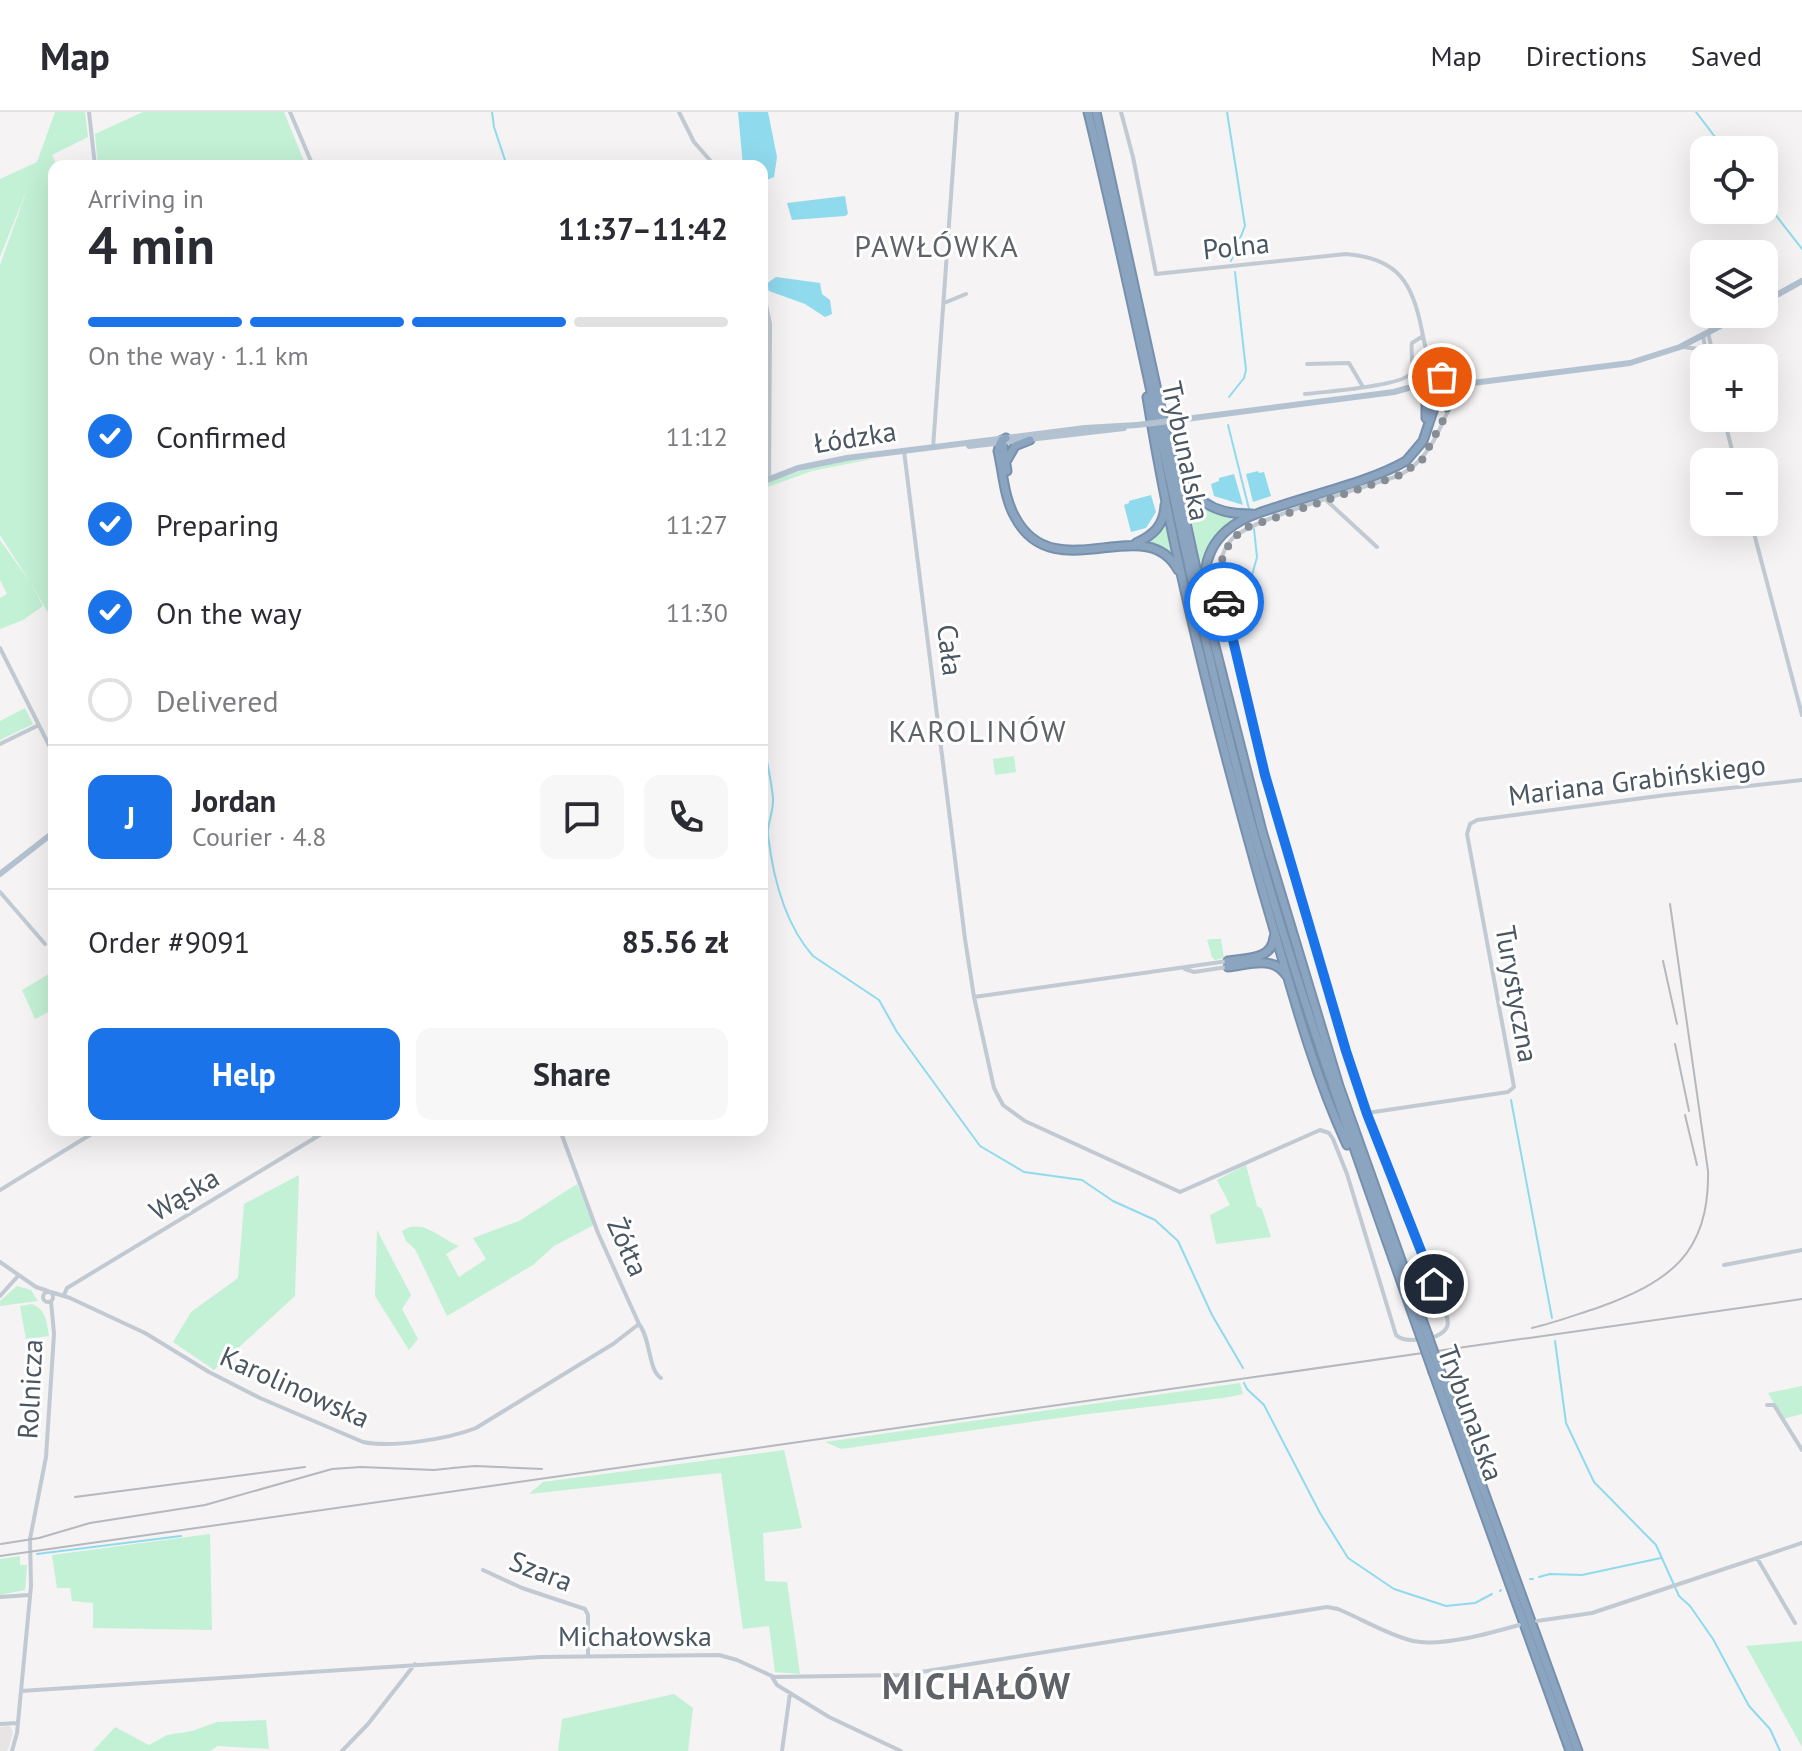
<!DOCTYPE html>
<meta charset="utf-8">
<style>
body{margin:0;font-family:"PT Sans",sans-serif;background:#f7f7f7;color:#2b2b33;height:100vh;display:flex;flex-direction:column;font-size:30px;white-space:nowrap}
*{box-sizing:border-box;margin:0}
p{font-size:26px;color:#7c7c81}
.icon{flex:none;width:44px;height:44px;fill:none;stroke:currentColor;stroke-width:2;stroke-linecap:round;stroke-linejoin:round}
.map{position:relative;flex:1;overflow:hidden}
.panel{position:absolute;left:48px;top:48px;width:720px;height:976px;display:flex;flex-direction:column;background:#fff;border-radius:16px;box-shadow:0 8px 32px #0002}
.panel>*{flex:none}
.fabs{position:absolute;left:1690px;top:24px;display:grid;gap:16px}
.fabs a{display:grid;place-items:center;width:88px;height:88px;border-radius:16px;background:#fff;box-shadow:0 8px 32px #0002;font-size:40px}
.pin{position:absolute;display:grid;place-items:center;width:68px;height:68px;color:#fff;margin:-34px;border:4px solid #fff;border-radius:50%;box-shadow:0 2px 8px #0007}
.courier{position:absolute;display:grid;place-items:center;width:80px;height:80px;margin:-40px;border:6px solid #1a73e8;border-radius:50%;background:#fff;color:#222;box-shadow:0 2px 10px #0007}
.headline em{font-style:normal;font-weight:600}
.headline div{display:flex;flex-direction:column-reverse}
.headline{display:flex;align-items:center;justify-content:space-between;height:136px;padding:0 40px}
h1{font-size:52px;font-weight:600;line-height:60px}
.bar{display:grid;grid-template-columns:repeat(4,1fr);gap:12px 8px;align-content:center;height:96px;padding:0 40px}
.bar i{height:10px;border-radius:6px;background:#e1e1e2}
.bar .on{background:#1a73e8}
.bar p{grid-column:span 4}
.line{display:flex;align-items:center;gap:20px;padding:0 40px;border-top:2px solid #e1e1e2}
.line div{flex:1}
.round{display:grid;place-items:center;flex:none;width:84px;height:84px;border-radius:16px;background:#f7f7f7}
ol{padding:0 40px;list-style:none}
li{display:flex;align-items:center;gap:24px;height:88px}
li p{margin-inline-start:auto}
li .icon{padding:8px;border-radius:50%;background:#1a73e8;color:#fff;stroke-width:4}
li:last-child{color:#7c7c81}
li i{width:44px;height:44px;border:4px solid #e1e1e2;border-radius:50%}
.primary-button{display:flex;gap:16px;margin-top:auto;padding:16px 40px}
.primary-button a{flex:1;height:92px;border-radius:16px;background:#1a73e8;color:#fff;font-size:32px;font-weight:600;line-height:92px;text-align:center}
.primary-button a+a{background:#f7f7f7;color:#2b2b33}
header{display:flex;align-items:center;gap:48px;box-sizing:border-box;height:112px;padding:0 40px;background:#fff;border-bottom:2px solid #e1e1e2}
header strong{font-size:38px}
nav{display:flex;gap:44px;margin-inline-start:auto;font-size:28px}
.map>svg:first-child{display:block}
.education{fill:#e6e4e5}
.green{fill:#c3f1d5}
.water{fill:#90daee}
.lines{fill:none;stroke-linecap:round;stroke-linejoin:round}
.stream{stroke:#90daee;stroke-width:2}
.highway-casing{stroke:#7690ad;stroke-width:11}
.minor{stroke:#c1cad2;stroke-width:4}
.major{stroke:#b3c2d1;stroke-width:6}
.highway{stroke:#8ba5c1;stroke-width:7}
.rail{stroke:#b5b8bd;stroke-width:2}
.highway-bridge-casing{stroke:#7690ad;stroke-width:11;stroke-linecap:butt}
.major-bridge{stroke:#b3c2d1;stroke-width:6}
.highway-bridge{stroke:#8ba5c1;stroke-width:7}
.done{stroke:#868d94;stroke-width:8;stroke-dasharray:0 14.4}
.route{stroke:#1a73e8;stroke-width:10}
.labels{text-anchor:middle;stroke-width:6;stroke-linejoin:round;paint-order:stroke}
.street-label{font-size:28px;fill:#4a5661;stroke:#fff}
.neighbourhood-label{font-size:30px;letter-spacing:2px;fill:#5f6368;stroke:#fff}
.district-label{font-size:36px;font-weight:bold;letter-spacing:2px;fill:#5f6368;stroke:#fff}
</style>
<header>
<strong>Map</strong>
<nav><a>Map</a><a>Directions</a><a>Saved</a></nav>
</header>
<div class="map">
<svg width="1802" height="1639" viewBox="0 0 1802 1639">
<rect width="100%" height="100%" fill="#f5f3f3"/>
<path class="education" d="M10,1614L13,1620L9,1635L7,1639H0V1615Z"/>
<path class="green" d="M55,0H85L88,25L52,43L57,54H54V511L31,471L43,494L23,508L0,517V486L7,482L0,468V428L30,470L0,423V153L28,75L0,145V67L37,50Z
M143,0H284L306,54H98L95,22Z
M1423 276a10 10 0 1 1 20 0a10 10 0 1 1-20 0Z
M872,347L812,359L762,377V373C797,358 834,348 872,347Z
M1184,376C1202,395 1217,402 1242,406L1226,415L1203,461Z
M1166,406L1175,447L1161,436L1144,431Z
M25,596L33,612L0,628V609Z
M1014,644L1016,660L995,663L993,647Z
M1211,827H1221L1224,846L1215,848L1212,845L1207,828Z
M54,859V897L35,907L22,878Z
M1246,1053L1257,1094L1262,1097L1271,1125L1216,1132L1210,1103L1230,1093L1217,1068Z
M299,1063L295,1184L214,1258L173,1230L191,1200L238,1166L244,1092Z
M577,1072L594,1113L554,1134L533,1153L447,1204L415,1137L406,1129L402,1119C422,1105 441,1127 459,1134L446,1142L459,1165L486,1147L473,1126L519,1109Z
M377,1118L411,1183L402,1197L418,1227L409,1238L375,1184Z
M17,1174L31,1178L38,1189L0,1194V1189Z
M32,1192C46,1198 47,1210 49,1224L26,1227L20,1194Z
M1240,1271L1243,1282L1223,1286L1080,1303L841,1337L825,1330Z
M1802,1274V1302L1783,1307L1768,1281Z
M784,1338L802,1416L763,1421L765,1469L787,1470L800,1562L775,1560L769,1514L743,1517L721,1361L529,1382L543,1370Z
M210,1422L212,1518L93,1516V1491L72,1489L70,1476H57L52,1443Z
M20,1444V1453H27L25,1478L0,1483V1447Z
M1802,1529V1635L1746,1534Z
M674,1582L693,1596L688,1639H558L562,1607Z
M266,1608L269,1637L218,1634L210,1639H93L115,1615L149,1633L167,1623L192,1619L217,1610Z"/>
<path class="water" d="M738,0H768L777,45L774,65L762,70V54H743Z
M845,84L848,102L845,104L792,108L787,91Z
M776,165L820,171L822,182L830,188L832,202L825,205L805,192L769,179L766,172Z
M1258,359L1259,361L1264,360L1271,384L1253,390L1246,362Z
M1234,362L1243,393L1214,384L1211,372L1219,369V366Z
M1151,383L1156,400L1146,416L1131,420L1124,393L1129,391V389Z"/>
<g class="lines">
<path class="stream" d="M492,0L494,15L507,54
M1227,0L1245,114L1231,149
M1696,0L1725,38
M1764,88L1802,137
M1229,285L1244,266L1246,258L1235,160
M1228,313L1249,397
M1175,324L1182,354L1191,372
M762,364V363
M1197,379L1219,394
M1225,396L1246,397
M1251,467L1257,445L1254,417
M762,625C766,645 771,666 773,686C774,699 767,711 768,723C773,766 784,811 813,844L879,888L897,920L980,1034L1024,1060L1082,1068L1113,1089L1155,1108L1178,1129L1212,1203L1243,1256
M1511,988L1552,1206
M1555,1229L1566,1311L1594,1370L1656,1433L1679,1484L1690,1494L1713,1527L1749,1594L1770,1617L1780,1639
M1244,1271L1247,1277L1264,1293L1320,1401L1348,1446L1394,1477L1446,1494L1475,1491L1492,1482
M37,1442L181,1424
M1539,1465L1550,1462L1582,1463L1661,1446
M1530,1467H1533
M1500,1479L1501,1478"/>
<g class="highway-casing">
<path id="highway" d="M1088,0C1142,221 1182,445 1239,665C1288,855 1355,1039 1420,1223
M1096,0L1201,479L1262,719L1339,974L1427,1221
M1147,285C1174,452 1217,617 1263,780C1288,864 1310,953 1347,1033
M1426,288V306
M1006,326L1000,331L998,339C1003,360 1004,386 1015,405C1054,479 1146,397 1178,458
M1002,328L1007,359
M1007,348L1015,334L1030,328
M1177,351C1189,388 1214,403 1252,402
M1136,431C1154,423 1164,413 1165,393
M1206,481C1203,460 1207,439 1222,423C1238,406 1261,400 1283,393C1322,380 1371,369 1406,349L1423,329L1436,290
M1228,849C1247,846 1272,848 1274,825
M1228,855C1248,853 1273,843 1286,863
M1440,1258L1578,1639
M1433,1260L1570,1639"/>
</g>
<path class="minor" d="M89,0L95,54
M290,0L313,54
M679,0L694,30L715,54
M1121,0L1133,45L1156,162L1346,142C1398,146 1413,171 1422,219C1425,234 1428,250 1436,262
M762,173L770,212L769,367
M944,191L966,182
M1708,221L1714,246
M1703,224L1707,246
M1683,235L1699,237L1707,243
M1427,246V263
M1307,252L1349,251L1363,275
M1305,282C1322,280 1402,274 1410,262C1415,254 1410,240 1412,231L1423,224
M1724,306L1735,350
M933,336L957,0
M904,339L965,827L974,885L994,976L1003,993L1025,1009L1180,1080L1320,1018L1329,1021L1333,1027L1347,1062L1396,1223C1405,1232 1437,1228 1445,1218C1449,1213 1448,1210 1447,1205L1367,1002L1346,939L1265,663L1218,468C1220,453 1221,439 1232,427C1252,406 1367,375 1400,363C1426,350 1437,324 1448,299L1443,286
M1326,388L1377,435
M1751,410L1802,603
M0,536L54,643
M0,632L39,613
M0,780L45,832
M1185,857L1194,860L1227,855
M974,885L1228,849
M1367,1001L1508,980L1514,975L1467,722L1470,712L1477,708L1666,683L1802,668
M312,1018L315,1026
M560,1018L598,1121L639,1212C651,1227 648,1258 661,1266
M0,1078L98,1018
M0,1150L36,1175L48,1179
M1724,1153L1802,1138
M43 1185a5 5 0 1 1 10 0a5 5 0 1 1-10 0Z
M51,1180L70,1186L145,1221L209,1260L260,1286L363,1330C392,1336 448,1327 476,1316L613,1232L639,1212
M64,1183L67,1176L328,1018
M0,1184L18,1164
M1767,1293H1774L1802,1338
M1757,1446L1795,1511
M483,1458L522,1476L585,1497L588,1503V1544
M0,1485L29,1483
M1537,1509L1592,1501L1802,1431
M772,1565L777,1573L829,1605L901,1639
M21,1579L541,1545L719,1543L737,1548L774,1565L902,1563L1327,1495L1338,1497C1362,1507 1388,1523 1413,1529C1442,1535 1491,1521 1519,1513
M0,1612L18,1611
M12,1639L17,1621L31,1474L30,1427L46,1345L54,1222L51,1189
M342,1639L368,1612L415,1552
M782,1639L790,1581"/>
<path class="major" d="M1764,190L1802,169
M1465,272C1461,274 1451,276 1447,279C1439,286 1440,292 1426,288L1419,277L1423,265C1435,259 1437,263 1446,269C1451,272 1460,272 1465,272L1630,251L1680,235L1743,202
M1178,308L1394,280L1419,273
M969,334L1124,316
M762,370L798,356L847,346L1085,316L1137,313
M0,762L54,720"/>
<use href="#highway" class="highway"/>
<path class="rail" d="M1663,849L1677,912
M1675,932L1689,999
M1685,1003L1697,1053
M1532,1216C1554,1211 1575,1203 1597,1196C1669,1170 1710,1142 1708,1059L1670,792
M452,1356L475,1354L542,1357
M75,1385L305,1355
M1,1432L39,1426L90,1411L205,1393L332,1357L361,1355L434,1358L463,1355
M0,1444L1802,1187"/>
<g class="highway-bridge-casing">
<path id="highway-bridge" d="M1427,1221L1440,1258
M1420,1223L1433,1260"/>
</g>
<path class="major-bridge" d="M1137,313L1178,308"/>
<use href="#highway-bridge" class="highway-bridge"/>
</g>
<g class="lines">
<path class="done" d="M1224,490C1216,459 1219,437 1245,416L1400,363L1422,348L1448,299L1443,286L1447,273L1442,265"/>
<path class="route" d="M1224,490L1265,663L1346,939L1367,1002L1434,1172"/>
</g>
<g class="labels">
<g class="street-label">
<text transform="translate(1236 134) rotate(-6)" y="10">Polna</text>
<text transform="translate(855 325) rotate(-9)" y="10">Łódzka</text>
<text transform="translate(1186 339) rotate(78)" y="10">Trybunalska</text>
<text transform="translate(950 538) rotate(83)" y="10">Cała</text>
<text transform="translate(1637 668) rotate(-7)" y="10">Mariana Grabińskiego</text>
<text transform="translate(1517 882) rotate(80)" y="10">Turystyczna</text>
<text transform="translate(184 1082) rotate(-31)" y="10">Wąska</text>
<text transform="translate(628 1135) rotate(66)" y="10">Żółta</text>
<text transform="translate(295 1275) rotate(24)" y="10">Karolinowska</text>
<text transform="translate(30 1277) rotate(-87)" y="10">Rolnicza</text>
<text transform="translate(1471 1301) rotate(70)" y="10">Trybunalska</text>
<text transform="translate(541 1459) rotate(21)" y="10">Szara</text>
<text x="635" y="1534">Michałowska</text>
</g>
<g class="neighbourhood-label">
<text x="937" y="145">PAWŁÓWKA</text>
<text x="978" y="630">KAROLINÓW</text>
</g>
<g class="district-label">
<text x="977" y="1587">MICHAŁÓW</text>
</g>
</g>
</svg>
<div class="fabs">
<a><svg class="icon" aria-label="locate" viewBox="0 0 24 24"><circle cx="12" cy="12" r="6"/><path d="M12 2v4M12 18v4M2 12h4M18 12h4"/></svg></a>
<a><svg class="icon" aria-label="layers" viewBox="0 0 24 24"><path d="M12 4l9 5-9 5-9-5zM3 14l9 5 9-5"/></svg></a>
<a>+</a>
<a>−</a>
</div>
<div class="pin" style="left:1442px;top:265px;background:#ea580c"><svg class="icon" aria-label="bag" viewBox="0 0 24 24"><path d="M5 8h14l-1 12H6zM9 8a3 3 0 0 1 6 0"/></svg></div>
<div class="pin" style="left:1434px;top:1172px;background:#1f2937"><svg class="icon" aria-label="home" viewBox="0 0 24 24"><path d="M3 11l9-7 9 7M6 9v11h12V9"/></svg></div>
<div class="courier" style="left:1224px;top:490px"><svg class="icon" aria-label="car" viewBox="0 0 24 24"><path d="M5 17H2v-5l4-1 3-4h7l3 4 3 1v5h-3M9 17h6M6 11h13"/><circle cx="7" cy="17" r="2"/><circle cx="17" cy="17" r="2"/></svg></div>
<section class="panel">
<div class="headline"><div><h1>4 min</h1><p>Arriving in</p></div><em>11:37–11:42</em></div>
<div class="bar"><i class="on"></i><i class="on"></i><i class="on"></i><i></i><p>On the way · 1.1 km</p></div>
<ol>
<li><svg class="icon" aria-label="check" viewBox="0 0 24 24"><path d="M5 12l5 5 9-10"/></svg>Confirmed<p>11:12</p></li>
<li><svg class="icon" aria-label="check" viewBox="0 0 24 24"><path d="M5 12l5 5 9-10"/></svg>Preparing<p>11:27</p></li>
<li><svg class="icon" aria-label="check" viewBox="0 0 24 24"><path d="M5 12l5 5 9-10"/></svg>On the way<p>11:30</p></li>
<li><i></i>Delivered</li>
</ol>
<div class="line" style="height:144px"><b class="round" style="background:#1a73e8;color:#fff">J</b><div><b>Jordan</b><p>Courier · 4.8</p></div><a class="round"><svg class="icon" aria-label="chat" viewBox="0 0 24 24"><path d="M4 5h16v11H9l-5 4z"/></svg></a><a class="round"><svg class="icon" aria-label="phone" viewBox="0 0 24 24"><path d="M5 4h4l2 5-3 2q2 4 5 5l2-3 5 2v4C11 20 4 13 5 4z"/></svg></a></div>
<div class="line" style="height:104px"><div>Order #9091</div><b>85.56 zł</b></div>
<div class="primary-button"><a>Help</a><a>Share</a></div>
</section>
</div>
